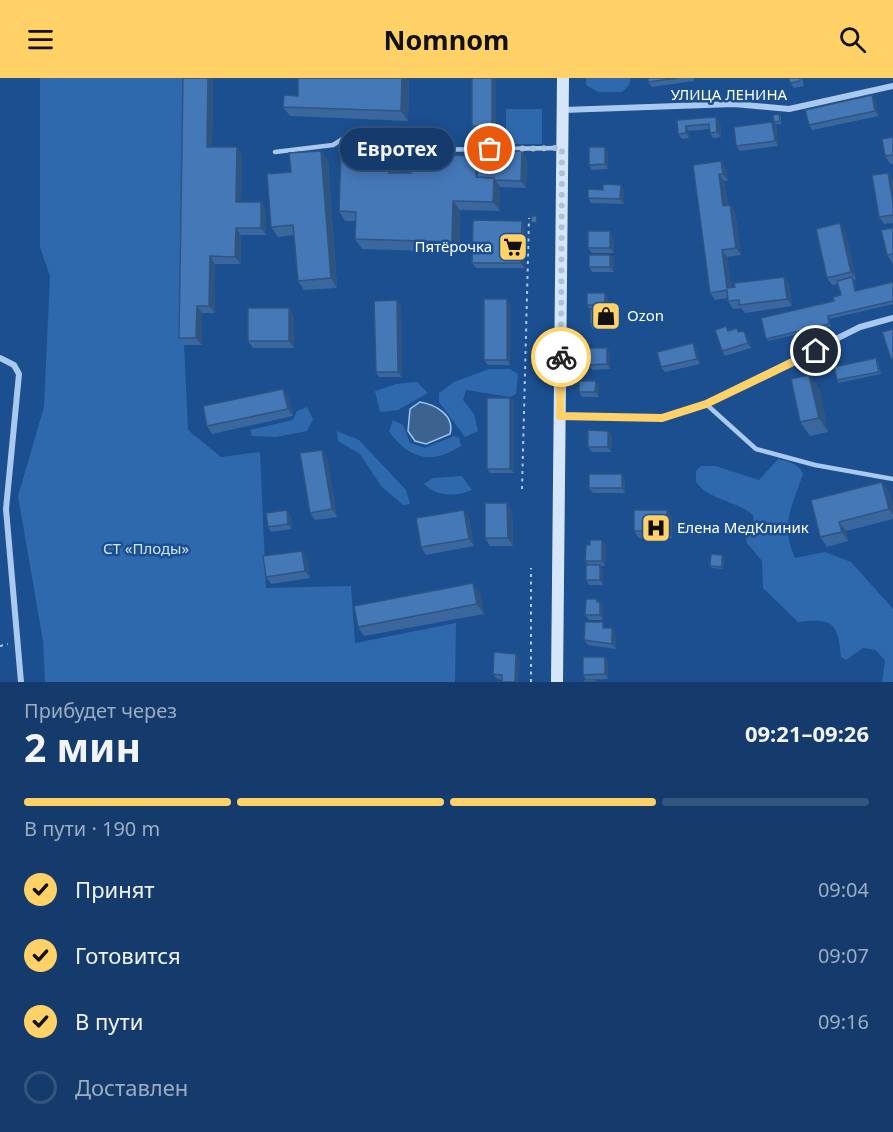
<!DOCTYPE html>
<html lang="ru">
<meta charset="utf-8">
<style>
body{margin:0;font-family:"Noto Sans",sans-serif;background:#214673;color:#f1f3f6;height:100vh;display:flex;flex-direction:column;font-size:22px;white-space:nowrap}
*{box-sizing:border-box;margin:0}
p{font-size:20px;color:#9dadc1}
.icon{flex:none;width:33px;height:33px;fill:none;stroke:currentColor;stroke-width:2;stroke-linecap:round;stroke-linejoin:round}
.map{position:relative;height:604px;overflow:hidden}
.side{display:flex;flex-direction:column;background:#143b6b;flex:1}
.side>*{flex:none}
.pin{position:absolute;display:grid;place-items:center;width:51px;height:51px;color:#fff;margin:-26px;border:3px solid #fff;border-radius:50%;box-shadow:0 2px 6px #0007}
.courier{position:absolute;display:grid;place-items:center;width:60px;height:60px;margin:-30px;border:4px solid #ffd166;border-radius:50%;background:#fff;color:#222;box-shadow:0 2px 8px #0007}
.bubble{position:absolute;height:42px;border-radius:21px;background:#143b6b;box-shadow:0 3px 15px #0003,0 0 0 2px #33557e;font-size:20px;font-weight:700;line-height:42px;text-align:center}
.summary em{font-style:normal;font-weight:700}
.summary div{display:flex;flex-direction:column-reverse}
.summary{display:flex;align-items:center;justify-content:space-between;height:102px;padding:0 24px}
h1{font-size:39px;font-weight:700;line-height:45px}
.bar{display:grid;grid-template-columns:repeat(4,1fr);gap:9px 6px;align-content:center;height:72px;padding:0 24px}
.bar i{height:8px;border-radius:4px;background:#33557e}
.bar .current{background:#ffd166}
.bar p{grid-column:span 4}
ol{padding:0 24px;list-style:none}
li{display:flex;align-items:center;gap:18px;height:66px}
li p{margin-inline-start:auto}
li .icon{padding:6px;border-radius:50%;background:#ffd166;color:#111;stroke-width:4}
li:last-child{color:#9dadc1}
li i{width:33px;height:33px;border:3px solid #33557e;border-radius:50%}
header{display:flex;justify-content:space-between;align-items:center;height:78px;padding:0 24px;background:#ffd166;color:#111;font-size:27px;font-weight:700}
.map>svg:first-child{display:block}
.green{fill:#2e69ad}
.water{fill:#3c6290;stroke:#9cc4f0;stroke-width:1.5}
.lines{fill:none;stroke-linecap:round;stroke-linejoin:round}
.path{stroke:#a9c9ee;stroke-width:2;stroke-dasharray:3 4.5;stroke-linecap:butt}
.lane{stroke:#a9c9ee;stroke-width:4.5}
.street{stroke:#a9c9ee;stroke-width:6}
.secondary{stroke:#d6e6fa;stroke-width:12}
.wall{fill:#3a679d}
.shaded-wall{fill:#305480}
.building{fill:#4478b7;stroke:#305480;stroke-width:1.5}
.done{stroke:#afc1d8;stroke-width:6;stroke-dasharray:0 10.8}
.route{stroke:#ffd166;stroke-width:8}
.labels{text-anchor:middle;stroke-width:5;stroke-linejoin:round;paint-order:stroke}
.street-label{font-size:15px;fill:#fff;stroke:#1b4f8f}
.poi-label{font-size:15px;fill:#fff;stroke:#1b4f8f;text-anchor:start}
.park-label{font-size:15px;fill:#cfe3fa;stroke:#1b4f8f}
</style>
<header><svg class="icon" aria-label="menu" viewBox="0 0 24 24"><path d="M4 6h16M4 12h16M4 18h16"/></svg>Nomnom<svg class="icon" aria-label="search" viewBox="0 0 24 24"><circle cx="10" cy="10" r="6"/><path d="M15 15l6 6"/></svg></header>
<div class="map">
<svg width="893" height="604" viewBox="0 0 893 604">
<rect width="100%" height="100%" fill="#1b4f8f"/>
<path class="green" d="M40,0H188L184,267L188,352L221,379L260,374L266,510L351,508L355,565L456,545L455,604H45L43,563L18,418L44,329L50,198L40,169Z
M586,0H631L629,7L622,14H598L586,7Z
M506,31H542V66H506Z
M489,291H510L518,296L516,316L510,319L466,312L463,322L474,336L478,353L465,359L439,324V315L454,304Z
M417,304L428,315L398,332L380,334L375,313L396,306Z
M307,329L313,341L307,353L276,359L252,358L250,352L293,342L297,333Z
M393,342L403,347L410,365L425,370L454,358L459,360L461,368C431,387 410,381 389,354Z
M337,353L359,362L406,412L410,426L403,427L381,408L360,376L338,363Z
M778,381C789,384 798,385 803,396C792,429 780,446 795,480L825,474L851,484L893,531V604H882L885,583L876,572L863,570L846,582L841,579C838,544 833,540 798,544L763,510L762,483L747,465L746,459L754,443L753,437C736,422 710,423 696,404V393L701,388H715L759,402Z
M462,398L472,412C456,419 437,419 424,406L433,400Z"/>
<path class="water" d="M420,324C437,327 455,338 450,356L426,366L415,363L408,353L410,331Z"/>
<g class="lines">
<path class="path" d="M522,411L529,140
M0,568L8,566
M531,604V490"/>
<path class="lane" d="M275,74L333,67L354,54L399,55L419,72L562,70
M706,326L756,371L815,387L893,401"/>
<path class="street" d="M563,32L734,26L789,31L893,8
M0,280L14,287L19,296L6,431L21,604
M560,338L662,340L706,326L860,249L893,240"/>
<path class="secondary" d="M557,604L563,0"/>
</g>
<path class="wall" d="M183,0H213L212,69L242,77L241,124H261L266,132V157H241V186H215V235H202V267H184L179,260Z
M298,0H409L408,43L290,38L283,29L298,18Z
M472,0L496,54L475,53L472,48Z
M648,0H694V3L652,9L648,4Z
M789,0H802L804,8L794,10L790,5Z
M872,17L875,22L879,38L812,52L809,47Z
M779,36L781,38V46H775L774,44Z
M677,42L720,44L721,59L713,60L710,55V51L689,53V60L682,61L678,56Z
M772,44L776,49L778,68L740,73L736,68Z
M390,56L396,66V95H411L478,80L527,81L526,110L500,109V133L460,132L459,174L362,171L355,161V143H345L339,133L348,73Z
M893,59V85L890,86L885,78Z
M608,74V91L592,92L589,87Z
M328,82L337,210L304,212L298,203L294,157L278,159L271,149L291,94Z
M693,87L726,90L728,103H724L728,128L730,127L735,135L741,177L727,179L731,209L784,199L789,206L792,228L745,235L741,230L733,231L728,223V220L715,222L710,215Z
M893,102V145L884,146L879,139Z
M624,112V126L591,125L588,120Z
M525,148L524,190H476L472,185Z
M893,150V184L892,185L887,177Z
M845,153L856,201L854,202L856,213L893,204V226L829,241L831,248L768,263L766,261L834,223L841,217L838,206L832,207L827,200Z
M613,158L614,175H592L588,170Z
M610,177L614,181V194H592L589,189Z
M605,215L608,220V231L605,232L608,235V251H593L590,246V231L587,227Z
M510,226V287H488L484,282Z
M401,227L402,299H379L376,294Z
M294,238V270H253L248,263Z
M726,248L729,253L739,254L744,253L747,258L751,270L725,278L722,273Z
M607,270L610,275V291L592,292L589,287Z
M696,270L700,286L665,294L661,289Z
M878,283L881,296L838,305L837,302Z
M596,303L599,308V319H582L579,314Z
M819,310L828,354L810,358L800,344Z
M288,318L293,338L212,356L207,348Z
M510,320L514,325V395H490L487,391Z
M608,353L612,358L611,374H592L588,369Z
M327,380L337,439L315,442L310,435Z
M625,401V415H593L589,410Z
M889,413L893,429V441L846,453L848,463L827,469L820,459L811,422Z
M507,425L512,432L513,468H490L485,460Z
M287,432L290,437L292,451L271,454L268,449Z
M667,432L672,440V460H639L634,453Z
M469,440L474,468L426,477L421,469Z
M590,467H606L605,488H600L603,492V507H589L586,502L589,487L585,483Z
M307,480L310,500L271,506L266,499Z
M724,480L723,491L712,490L710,488Z
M480,515L484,536L364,558L358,549Z
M599,524H600L603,529V542H589L585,537Z
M607,549V550L615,555L616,571L588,567L584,562Z
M605,579L608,584V601L586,602L583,597Z
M520,581L502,602L497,601L493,596Z"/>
<path class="shaded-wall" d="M208,0H213L212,76L207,69Z
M402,0H409L408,43L401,33Z
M492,0H496V54L492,49Z
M872,17L875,22L879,38L875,33Z
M716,39L720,44L721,59L717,54Z
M772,44L776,49L778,68L775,63Z
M686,48L689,53V60L686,55Z
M390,56L396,66L395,104L389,95Z
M237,69L242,77L241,131L236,124Z
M605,69L608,74V91L605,86Z
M321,73L328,82L337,210L331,200Z
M522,73L527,81L526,110L521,103Z
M477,78L483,88V101L476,99Z
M721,83L726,90L728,103L723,96Z
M888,95L893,102V125Z
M719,96L724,103L729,136L723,128Z
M494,100L500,109V133L493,124Z
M621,107L624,112V126L620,121Z
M453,123L460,132L459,174L452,164Z
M261,124L266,132V157L261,150Z
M730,127L735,135L741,177L736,170Z
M522,143L525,148L524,190L521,185Z
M840,145L845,153L856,201L851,194Z
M236,150L241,157V186L235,179Z
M610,153L613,158L614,175L610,170Z
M722,172L727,179L732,217L727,210Z
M610,177L614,181V194L610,189Z
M210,178L215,186V235L209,228Z
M784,199L789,206L792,228L787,221Z
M605,215L608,220V231L605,227Z
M507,221L510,226V287L507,282Z
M397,222L401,227L402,299L398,294Z
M197,228L202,235V267L196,260Z
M289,230L294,238V270L289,263Z
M604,231L608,235V251L604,246Z
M744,253L747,258L751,270L748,265Z
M693,265L696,270L700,286L697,281Z
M607,270L610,275V291L607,286Z
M809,297L819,310L828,354L819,340Z
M596,303L599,308V319L595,314Z
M283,311L288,318L293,338L288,331Z
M510,320L514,325V395L510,391Z
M608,353L612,358L611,374L608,369Z
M322,372L327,380L337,439L332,431Z
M622,396L625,401V415L622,410Z
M882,404L889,413L893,429V436L889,431Z
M507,425L512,432L513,468L508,460Z
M287,432L290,437L292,451L288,446Z
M464,432L469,440L474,468L469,461Z
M667,432L672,440V460L667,453Z
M839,444L846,453L848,463L842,454Z
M602,462L606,467L605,488L602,483Z
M302,473L307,480L310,500L305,493Z
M722,477L724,480L723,491L722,489Z
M600,487L603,492V507L600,502Z
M473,505L480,515L484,536L477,526Z
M597,521L603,529V542L600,537Z
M612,550L615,555L616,571L612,566Z
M516,576L520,581L518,604H515Z
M605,579L608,584V601L605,596Z"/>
<path class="building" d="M183,0H208L207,69H237L236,124H261V150H236L235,179L210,178L209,228H197L196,260H179Z
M298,0H402L401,33L283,29L284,17L298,18Z
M472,0H492V49L472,48Z
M648,0H678L648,4Z
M789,0H800V3L790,5Z
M872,17L875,33L809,47L805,32Z
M779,36L780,43L774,44L773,37Z
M716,39L717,54L710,55L709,46L686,48V55L678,56L677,42Z
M772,44L775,63L736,68L734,49Z
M348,55L390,56L389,95H411V76L477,78L476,99L494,100L493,124L453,123L452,164L355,161L356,134L339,133L341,73H348Z
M893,59V77L885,78L882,61Z
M589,69H605V86L589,87Z
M478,72L522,73L521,103L495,102L494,100L477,99Z
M321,73L331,200L298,203L293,147L271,149L267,96L291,94L289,75Z
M721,83L723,96H719L723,128L730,127L736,170L722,172L727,210L735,209L734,205L784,199L787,221L739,227V222L728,223L727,212L710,215L693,87Z
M888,95L893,125V137L879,139L872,97Z
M603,106L621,107L620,121L588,120V111L603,112Z
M532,138H537L536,145L531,144Z
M473,142L522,143L521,185H472Z
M840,145L851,194L827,200L816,151Z
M893,150V176L887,177L881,152Z
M588,153H610V170H588Z
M589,177H610V189H589Z
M852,199L855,213L893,204V223L828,238L829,246L766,261L761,240L834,223L833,219L841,217L837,203Z
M587,215H605V227H587Z
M484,221H507V282H484Z
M397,222L398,294H376L374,223Z
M248,230H289V263H248Z
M590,231H604V246H590Z
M726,248L728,253L737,250L738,254L744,253L748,265L722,273L715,252Z
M893,251V280L891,281L882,254Z
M693,265L697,281L661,289L657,274Z
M588,270H607V286L589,287Z
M876,280L879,294L837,302L834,289Z
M809,297L819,340L800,344L791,301Z
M579,303H596L595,314H579Z
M283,311L288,331L207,348L203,328Z
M487,320H510V391H487Z
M588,352L608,353V369H588Z
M322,372L332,431L310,435L300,375Z
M589,396H622V410H589Z
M882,404L889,431L839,444L842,454L820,459L811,422Z
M485,425H507L508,460H485Z
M287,432L288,446L268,449L266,435Z
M464,432L469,461L421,469L416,440Z
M634,432H667V453H634Z
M590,462H602V483H585L586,467H590Z
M302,473L305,493L266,499L263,478Z
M711,476L722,477V489L710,488Z
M586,487H600V502H586Z
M473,505L477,526L358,549L354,528Z
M586,521H597V524H600V537H585Z
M585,544H603V550H612V566L584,562Z
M494,574L516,576L515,604H502V597L493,596Z
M583,579H605V596L583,597Z
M584,602H596V604H584Z"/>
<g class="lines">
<path class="done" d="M490,71L562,70L561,279"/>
<path class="route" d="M561,279L560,338L662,340L706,326L816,273"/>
</g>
<defs>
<g id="supermarket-square" transform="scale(1.5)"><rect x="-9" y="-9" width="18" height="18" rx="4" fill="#ffd166" stroke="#1b4f8f"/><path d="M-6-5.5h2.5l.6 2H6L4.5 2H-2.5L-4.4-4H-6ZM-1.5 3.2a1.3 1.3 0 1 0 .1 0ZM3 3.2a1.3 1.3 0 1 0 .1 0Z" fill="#111"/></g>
<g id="shop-square" transform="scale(1.5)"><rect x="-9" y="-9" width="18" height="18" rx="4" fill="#ffd166" stroke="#1b4f8f"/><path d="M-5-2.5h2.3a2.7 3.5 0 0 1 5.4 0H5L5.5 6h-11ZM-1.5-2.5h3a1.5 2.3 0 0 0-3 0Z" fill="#111"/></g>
<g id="hospital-square" transform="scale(1.5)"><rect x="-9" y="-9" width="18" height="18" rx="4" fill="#ffd166" stroke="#1b4f8f"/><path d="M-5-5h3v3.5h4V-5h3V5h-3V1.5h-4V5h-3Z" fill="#111"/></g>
</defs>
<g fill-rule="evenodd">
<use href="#supermarket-square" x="513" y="169"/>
<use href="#shop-square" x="606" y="238"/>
<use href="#hospital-square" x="656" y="450"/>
</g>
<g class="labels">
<g class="street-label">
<text x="729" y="22">УЛИЦА ЛЕНИНА</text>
</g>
<g class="poi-label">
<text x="492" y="174" text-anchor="end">Пятёрочка</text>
<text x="627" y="243">Ozon</text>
<text x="677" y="455">Елена МедКлиник</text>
</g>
<g class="park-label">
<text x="146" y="476">СТ «Плоды»</text>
</g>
</g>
</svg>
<div class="pin" style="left:490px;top:71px;background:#ea580c"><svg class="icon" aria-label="bag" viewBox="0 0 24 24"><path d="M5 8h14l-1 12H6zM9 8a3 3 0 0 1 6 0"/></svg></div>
<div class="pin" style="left:816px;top:273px;background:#1f2937"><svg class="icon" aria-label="home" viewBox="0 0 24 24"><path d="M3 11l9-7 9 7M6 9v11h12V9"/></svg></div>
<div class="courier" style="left:561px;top:279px"><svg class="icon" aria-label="bike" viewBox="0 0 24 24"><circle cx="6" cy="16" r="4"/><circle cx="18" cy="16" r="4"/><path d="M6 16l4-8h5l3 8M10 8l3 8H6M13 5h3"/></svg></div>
<div class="bubble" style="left:340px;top:50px;width:114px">Евротех</div>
</div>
<section class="side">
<div class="summary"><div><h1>2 мин</h1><p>Прибудет через</p></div><em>09:21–09:26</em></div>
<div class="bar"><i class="current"></i><i class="current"></i><i class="current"></i><i></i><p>В пути · 190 m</p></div>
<ol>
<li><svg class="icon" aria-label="check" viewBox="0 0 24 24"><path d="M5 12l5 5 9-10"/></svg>Принят<p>09:04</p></li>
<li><svg class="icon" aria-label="check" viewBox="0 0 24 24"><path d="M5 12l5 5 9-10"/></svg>Готовится<p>09:07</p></li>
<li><svg class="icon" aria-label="check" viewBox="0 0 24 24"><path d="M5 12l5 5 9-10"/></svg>В пути<p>09:16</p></li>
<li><i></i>Доставлен</li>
</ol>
</section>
